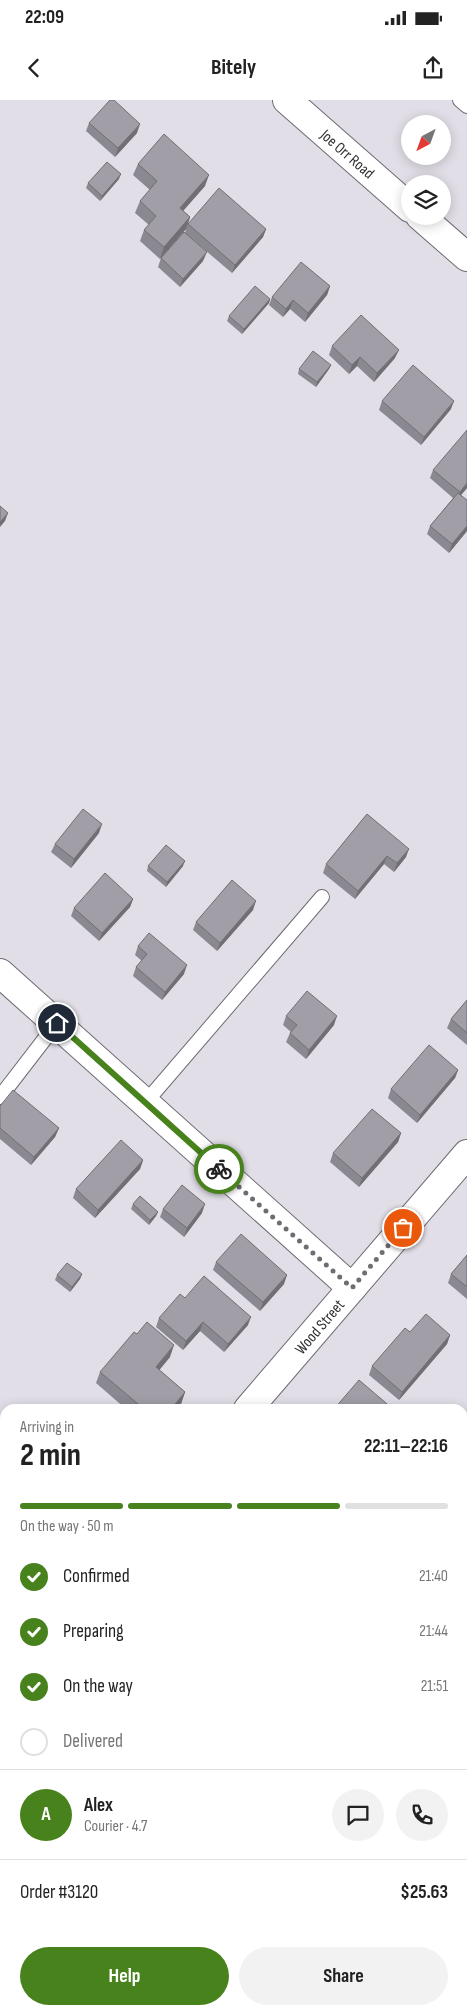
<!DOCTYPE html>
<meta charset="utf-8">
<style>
body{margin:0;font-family:"Sofia Sans Condensed",sans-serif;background:#f2f2f2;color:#222;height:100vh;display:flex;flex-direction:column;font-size:19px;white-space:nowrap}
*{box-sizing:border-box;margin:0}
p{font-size:16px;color:#767676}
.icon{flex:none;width:28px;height:28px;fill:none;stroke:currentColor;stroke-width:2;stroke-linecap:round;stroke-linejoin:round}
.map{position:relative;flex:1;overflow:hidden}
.sheet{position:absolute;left:0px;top:1304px;width:468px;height:611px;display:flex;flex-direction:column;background:#fff;border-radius:15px 15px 0 0;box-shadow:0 2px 12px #0003}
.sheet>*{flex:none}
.needle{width:32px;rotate:221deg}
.buttons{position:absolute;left:401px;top:15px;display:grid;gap:10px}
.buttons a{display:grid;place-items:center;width:50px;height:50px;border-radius:50%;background:#fff;box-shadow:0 2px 12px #0003;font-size:25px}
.pin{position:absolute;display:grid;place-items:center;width:42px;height:42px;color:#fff;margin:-21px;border:2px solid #fff;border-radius:50%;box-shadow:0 1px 5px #0007}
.courier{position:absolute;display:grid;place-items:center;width:50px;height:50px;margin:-25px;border:4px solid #48821d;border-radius:50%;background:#fff;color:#222;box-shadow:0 1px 6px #0007}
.headline em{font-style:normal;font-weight:700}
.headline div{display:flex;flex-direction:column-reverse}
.headline{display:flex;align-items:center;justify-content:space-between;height:85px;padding:0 20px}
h1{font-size:32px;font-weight:700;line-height:38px}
.bar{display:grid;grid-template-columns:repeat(4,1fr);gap:8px 5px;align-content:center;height:60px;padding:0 20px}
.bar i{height:6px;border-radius:4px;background:#e0e0e0}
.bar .current{background:#48821d}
.bar p{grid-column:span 4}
.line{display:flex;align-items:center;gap:12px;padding:0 20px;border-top:1px solid #e0e0e0}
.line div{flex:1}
.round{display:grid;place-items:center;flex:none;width:52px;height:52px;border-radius:26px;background:#f2f2f2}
ol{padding:0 20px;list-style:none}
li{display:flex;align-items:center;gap:15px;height:55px}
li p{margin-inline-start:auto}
li .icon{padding:5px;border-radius:50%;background:#48821d;color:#fff;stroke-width:4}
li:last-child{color:#767676}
li i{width:28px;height:28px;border:2px solid #e0e0e0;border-radius:50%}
.button{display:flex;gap:10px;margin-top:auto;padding:10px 20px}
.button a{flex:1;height:58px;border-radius:30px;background:#48821d;color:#fff;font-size:20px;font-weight:700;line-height:58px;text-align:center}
.button a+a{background:#f2f2f2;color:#222}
.status{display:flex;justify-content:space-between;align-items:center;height:35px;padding:0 25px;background:#fff;direction:ltr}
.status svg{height:14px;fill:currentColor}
header{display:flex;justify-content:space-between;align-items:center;height:65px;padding:0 20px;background:#fff;font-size:22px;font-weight:700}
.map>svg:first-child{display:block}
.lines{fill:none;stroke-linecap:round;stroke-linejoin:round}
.lane-casing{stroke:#6e6b73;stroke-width:16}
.street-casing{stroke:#6e6b73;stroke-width:30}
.secondary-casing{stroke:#6e6b73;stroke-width:30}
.lane{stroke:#fff;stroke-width:14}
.street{stroke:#fff;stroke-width:28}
.secondary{stroke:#fff;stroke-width:28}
.wall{fill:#8a8890}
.shaded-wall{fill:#716f75}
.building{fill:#a19ea7;stroke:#716f75}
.done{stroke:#6f6d73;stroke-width:5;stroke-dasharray:0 9}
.route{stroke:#48821d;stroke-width:6}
.labels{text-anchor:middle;stroke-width:4;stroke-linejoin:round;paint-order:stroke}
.street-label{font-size:16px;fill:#323034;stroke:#fff}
</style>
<div class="status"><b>22:09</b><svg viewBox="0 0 49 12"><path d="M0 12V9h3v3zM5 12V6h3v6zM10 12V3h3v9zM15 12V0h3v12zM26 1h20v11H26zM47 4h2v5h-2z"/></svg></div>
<header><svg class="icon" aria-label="back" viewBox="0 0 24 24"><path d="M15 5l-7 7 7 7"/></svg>Bitely<svg class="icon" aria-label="share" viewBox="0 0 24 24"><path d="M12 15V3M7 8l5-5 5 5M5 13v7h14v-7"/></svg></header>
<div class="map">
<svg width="467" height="1914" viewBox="0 0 467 1914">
<rect width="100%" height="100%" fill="#e1dee7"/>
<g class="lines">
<g class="lane-casing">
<path id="lane" d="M460,0L467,6
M0,997L57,923
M145,1003L322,797"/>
</g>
<g class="street-casing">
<g id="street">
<path d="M0,873L352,1188"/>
<path id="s1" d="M248,1309L467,1054"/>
<path d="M462,1549L467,1544"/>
<path d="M0,1596L5,1591"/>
<path d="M462,1607L467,1611"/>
<path d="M242,1910L246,1914"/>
<path d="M57,1914L65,1910"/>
</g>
</g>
<g class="secondary-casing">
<g id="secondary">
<path id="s2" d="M287,0L410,108"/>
<path d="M420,116L467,157"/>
</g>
</g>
<use href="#lane" class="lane"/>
<use href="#street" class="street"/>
<use href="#secondary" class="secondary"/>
</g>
<path class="wall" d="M89,23L137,33L115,57L86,31Z
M138,64L205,86L183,111L190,117L188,124L266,129L263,137L232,173L185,133L186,129L160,159L140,141L144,130L149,125L135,113L140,101L150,90L133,75Z
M119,79L100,101L86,88L88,83Z
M161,158L203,161L180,187L158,167Z
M330,186L327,195L305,222L290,209L283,217L269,205L272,197Z
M270,199L269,203L242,234L227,221L229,216Z
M332,246L395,258L374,282L357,266L349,274L329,255Z
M331,265L329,269L316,287L298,274L299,269Z
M382,301L451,309L421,345L379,310Z
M433,370L467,388L461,395L467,431L449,453L427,434L430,426L453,398L430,378Z
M367,714L406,757L394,772L384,764L355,799L323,773L326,764Z
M99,733L71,768L51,752L55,744Z
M148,766H183L166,787L147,771Z
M133,799L130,807L99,841L71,816L74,808Z
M253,810L217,851L193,830L196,822Z
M138,846L184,874L162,900L133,876L136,867L142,861L135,855Z
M467,900V945L447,928L451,919Z
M286,916L334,925L306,959L286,942L290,933L291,932L283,925Z
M458,970L455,978L417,1023L388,998L391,989Z
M0,1006L59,1028L55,1037L31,1065L0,1039Z
M401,1033L398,1042L359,1087L330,1062L333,1053Z
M143,1060L140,1069L95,1118L73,1098L76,1089Z
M133,1104L158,1112L156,1116L149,1125L131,1109Z
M163,1109L202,1113L184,1137L160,1117Z
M467,1155V1199L448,1183L451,1174Z
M216,1162L284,1184L260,1211L213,1170Z
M82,1174L80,1179L70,1192L55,1180L57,1175Z
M185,1198L248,1225L224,1252L200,1231L183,1250L156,1227L159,1218Z
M410,1232L450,1235L447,1244L399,1300L369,1275L372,1266Z
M170,1257L159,1270L185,1292L181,1304L177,1309H126L96,1283L100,1272Z
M0,1417L5,1421V1473L1,1470L0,1471Z
M0,1693L5,1694V1745L0,1740Z
M336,1910H378L374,1914H340Z"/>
<path class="shaded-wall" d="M140,24L137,33L115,57L118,48Z
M121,74L119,79L100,101L102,96Z
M209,75L205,86L175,120L180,108Z
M190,117L186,129L160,159L164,147Z
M266,129L263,137L232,173L235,165Z
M207,152L203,161L180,187L183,179Z
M330,186L327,195L305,222L308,213Z
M270,199L269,203L242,234L244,229Z
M293,200L290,209L283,217L286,209Z
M399,250L395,258L374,282L377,273Z
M360,257L357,266L349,274L352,265Z
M331,265L329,269L316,287L317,282Z
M454,301L451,309L421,345L424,337Z
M467,383V388L456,401L460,392Z
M8,413L5,421L0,427V422Z
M467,426V431L449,453L452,444Z
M102,724L99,733L71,768L74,759Z
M409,749L406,757L394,772L397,763Z
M387,756L384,764L355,799L358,791Z
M185,761L183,766L166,787L167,782Z
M133,799L130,807L99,841L102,833Z
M256,801L253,810L217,851L220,843Z
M187,865L184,874L162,900L165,892Z
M337,916L334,925L306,959L309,950Z
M458,970L455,978L417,1023L420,1015Z
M59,1028L55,1037L31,1065L34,1057Z
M401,1033L398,1042L359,1087L362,1078Z
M143,1060L140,1069L95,1118L98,1110Z
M205,1104L202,1113L184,1137L187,1128Z
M158,1112L156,1116L149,1125L150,1120Z
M82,1174L80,1179L70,1192L72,1187Z
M287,1175L284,1184L260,1211L263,1202Z
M251,1217L248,1225L224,1252L228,1244Z
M203,1222L200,1231L183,1250L186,1241Z
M450,1235L447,1244L399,1300L402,1292Z
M174,1245L170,1257L152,1279L156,1267Z
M185,1292L181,1304L177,1309H171Z
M467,1445V1450L462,1455V1450Z
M4,1461L1,1470L0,1471V1466Z
M467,1690L464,1699L462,1701V1696Z
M5,1783V1789L0,1794V1789Z
M467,1881V1886L462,1891V1887Z
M374,1910H378L374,1914H370Z"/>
<path class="building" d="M110,0H114L140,24L118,48L89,23Z
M164,34L209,75L180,108L190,117L164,147L144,130L156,116L140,101L157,81L138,64Z
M107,62L121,74L102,96L88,83Z
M219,88L266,129L235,165L188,124Z
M184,132L207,152L183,179L161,158Z
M301,162L330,186L308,213L293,200L286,209L272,197Z
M255,186L270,199L244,229L229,216Z
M361,215L399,250L377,273L360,257L352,265L332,246Z
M313,251L331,265L317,282L299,269Z
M413,265L454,301L424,337L382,301Z
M467,330V383L460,392L433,370Z
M458,393L467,400V426L452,444L430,426Z
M0,406L8,413L0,422Z
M83,709L102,724L74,759L55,744Z
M367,714L409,749L397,763L387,756L358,791L326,764Z
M166,745L185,761L167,782L148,766Z
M105,773L133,799L102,833L74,808Z
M232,780L256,801L220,843L196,822Z
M149,833L187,865L165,892L136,867L147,854L138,846Z
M307,891L337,916L309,950L290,933L297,925L286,916Z
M467,900V933L451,919Z
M429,945L458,970L420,1015L391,989Z
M13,990L59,1028L34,1057L0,1028V1006Z
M372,1009L401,1033L362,1078L333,1053Z
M121,1040L143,1060L98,1110L76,1089Z
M182,1085L205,1104L187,1128L163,1109Z
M140,1096L158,1112L150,1120L133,1104Z
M241,1134L287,1175L263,1202L216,1162Z
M467,1155V1187L451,1174Z
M67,1163L82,1174L72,1187L57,1175Z
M204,1176L251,1217L228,1244L203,1222L186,1241L159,1218L180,1194L185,1198Z
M426,1214L450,1235L402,1292L372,1266L405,1228L410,1232Z
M147,1222L174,1245L156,1267L185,1292L171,1309H144L100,1272L134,1232L137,1234Z
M359,1280L393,1309H334Z
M467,1384V1445L462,1450V1389Z
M0,1417L5,1421V1462L4,1461L0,1466Z
M462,1687L467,1690L462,1696Z
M2,1691L5,1694V1733L0,1729V1693Z
M0,1746L5,1750V1783L0,1789Z
M462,1854L467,1857V1881L462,1887Z
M349,1910H374L370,1914H353Z"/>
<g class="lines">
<path class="done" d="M219,1069L352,1188L403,1128"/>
<path class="route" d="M57,923L219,1069"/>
</g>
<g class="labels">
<g class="street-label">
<text dy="6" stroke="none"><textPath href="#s2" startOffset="81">Joe Orr Road</textPath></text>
<text dy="6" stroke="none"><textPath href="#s1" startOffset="109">Wood Street</textPath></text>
</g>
</g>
</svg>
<div class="buttons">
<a><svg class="needle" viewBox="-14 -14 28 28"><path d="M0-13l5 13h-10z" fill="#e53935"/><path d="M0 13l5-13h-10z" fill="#767676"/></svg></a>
<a><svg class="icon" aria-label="layers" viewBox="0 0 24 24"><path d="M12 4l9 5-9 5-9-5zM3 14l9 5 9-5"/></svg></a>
</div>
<div class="pin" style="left:403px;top:1128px;background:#ea580c"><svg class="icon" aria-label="bag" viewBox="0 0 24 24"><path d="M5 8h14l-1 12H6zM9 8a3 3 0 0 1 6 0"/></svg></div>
<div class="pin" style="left:57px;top:923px;background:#1f2937"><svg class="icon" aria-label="home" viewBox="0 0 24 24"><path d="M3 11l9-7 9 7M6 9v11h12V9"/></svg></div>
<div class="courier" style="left:219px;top:1069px"><svg class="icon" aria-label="bike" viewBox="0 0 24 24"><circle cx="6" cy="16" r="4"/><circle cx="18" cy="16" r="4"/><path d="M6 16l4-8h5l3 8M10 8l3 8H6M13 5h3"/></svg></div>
<section class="sheet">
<div class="headline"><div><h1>2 min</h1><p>Arriving in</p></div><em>22:11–22:16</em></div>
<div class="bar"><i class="current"></i><i class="current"></i><i class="current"></i><i></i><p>On the way · 50 m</p></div>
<ol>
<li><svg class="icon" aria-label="check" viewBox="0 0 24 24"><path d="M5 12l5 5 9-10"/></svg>Confirmed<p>21:40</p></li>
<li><svg class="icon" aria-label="check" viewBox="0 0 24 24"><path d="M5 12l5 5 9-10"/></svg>Preparing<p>21:44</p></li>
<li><svg class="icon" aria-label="check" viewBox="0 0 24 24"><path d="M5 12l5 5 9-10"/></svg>On the way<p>21:51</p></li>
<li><i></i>Delivered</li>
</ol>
<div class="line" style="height:90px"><b class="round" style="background:#48821d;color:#fff">A</b><div><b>Alex</b><p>Courier · 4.7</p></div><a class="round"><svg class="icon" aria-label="chat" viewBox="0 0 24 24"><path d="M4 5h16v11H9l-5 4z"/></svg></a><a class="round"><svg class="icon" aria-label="phone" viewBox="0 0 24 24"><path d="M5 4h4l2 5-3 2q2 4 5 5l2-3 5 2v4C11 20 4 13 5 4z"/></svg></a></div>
<div class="line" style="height:65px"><div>Order #3120</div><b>$25.63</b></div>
<div class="button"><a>Help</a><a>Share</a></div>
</section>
</div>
